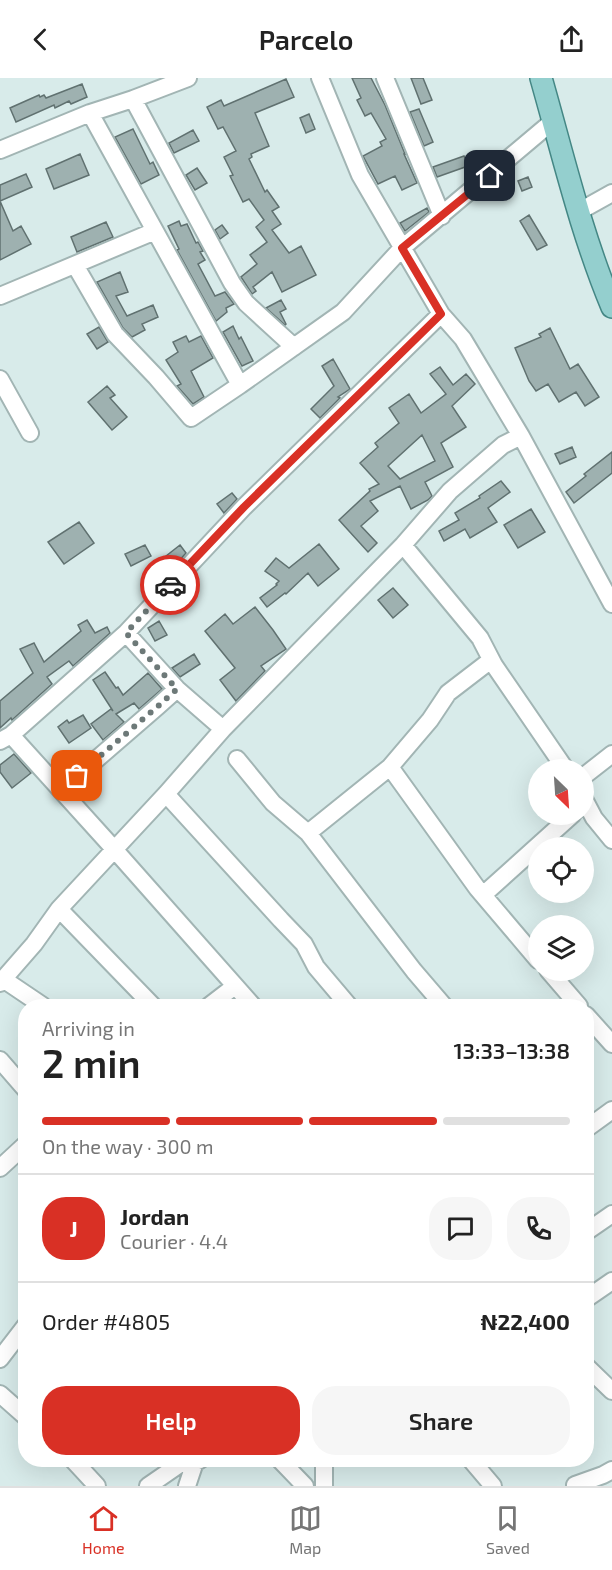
<!DOCTYPE html>
<meta charset="utf-8">
<style>
body{margin:0;font-family:"Exo 2",sans-serif;background:#f6f6f6;color:#222;height:100vh;display:flex;flex-direction:column;font-size:22px;white-space:nowrap}
*{box-sizing:border-box;margin:0}
p{font-size:20px;color:#767676}
.icon{flex:none;width:33px;height:33px;fill:none;stroke:currentColor;stroke-width:2;stroke-linecap:round;stroke-linejoin:round}
.map{position:relative;flex:1;overflow:hidden}
.details{position:absolute;left:18px;top:921px;width:576px;height:468px;display:flex;flex-direction:column;background:#fff;border-radius:24px;box-shadow:0 6px 24px #0002}
.details>*{flex:none}
.needle{width:39px;rotate:155deg}
.fabs{position:absolute;left:528px;top:681px;display:grid;gap:12px}
.fabs a{display:grid;place-items:center;width:66px;height:66px;border-radius:50%;background:#fff;box-shadow:0 6px 24px #0002;font-size:30px}
.pin{position:absolute;display:grid;place-items:center;width:51px;height:51px;color:#fff;margin:-26px;border-radius:12px;box-shadow:0 3px 9px #0006}
.courier{position:absolute;display:grid;place-items:center;width:60px;height:60px;margin:-30px;border:4px solid #d93025;border-radius:50%;background:#fff;color:#222;box-shadow:0 2px 8px #0007}
.overview em{font-style:normal;font-weight:600}
.overview div{display:flex;flex-direction:column-reverse}
.overview{display:flex;align-items:center;justify-content:space-between;height:102px;padding:0 24px}
h1{font-size:39px;font-weight:600;line-height:45px}
.bar{display:grid;grid-template-columns:repeat(4,1fr);gap:9px 6px;align-content:center;height:72px;padding:0 24px}
.bar i{height:8px;border-radius:4px;background:#e0e0e0}
.bar .selected{background:#d93025}
.bar p{grid-column:span 4}
.line{display:flex;align-items:center;gap:15px;padding:0 24px;border-top:2px solid #e0e0e0}
.line div{flex:1}
.round{display:grid;place-items:center;flex:none;width:63px;height:63px;border-radius:24px;background:#f6f6f6}
.primary-button{display:flex;gap:12px;margin-top:auto;padding:12px 24px}
.primary-button a{flex:1;height:69px;border-radius:24px;background:#d93025;color:#fff;font-size:24px;font-weight:600;line-height:69px;text-align:center}
.primary-button a+a{background:#f6f6f6;color:#222}
header{display:flex;justify-content:space-between;align-items:center;height:78px;padding:0 24px;background:#fff;font-size:27px;font-weight:600}
.dock{display:flex;justify-content:space-around;align-items:center;height:84px;border-top:2px solid #e0e0e0;background:#fff;font-size:16px;color:#767676}
.dock a{display:grid;justify-items:center;gap:3px}
.dock .selected{color:#d93025}
.map>svg:first-child{display:block}
.building{fill:#9eb1b0;stroke:#607170;stroke-width:1.5;fill-rule:evenodd}
.lines{fill:none;stroke-linecap:round;stroke-linejoin:round}
.minor-casing{stroke:#a2b5b4;stroke-width:20}
.major-casing{stroke:#448785;stroke-width:24}
.minor{stroke:#fff;stroke-width:16}
.major{stroke:#94cfce;stroke-width:21}
.done{stroke:#6d7978;stroke-width:6;stroke-dasharray:0 10.8}
.route{stroke:#d93025;stroke-width:8}
</style>
<header><svg class="icon" aria-label="back" viewBox="0 0 24 24"><path d="M15 5l-7 7 7 7"/></svg>Parcelo<svg class="icon" aria-label="share" viewBox="0 0 24 24"><path d="M12 15V3M7 8l5-5 5 5M5 13v7h14v-7"/></svg></header>
<div class="map">
<svg width="612" height="1408" viewBox="0 0 612 1408">
<rect width="100%" height="100%" fill="#d8ebea"/>
<path class="building" d="M352,0H371L385,27L405,76H404L417,105L402,112L395,98L378,106L363,78L382,68L380,64L386,61L371,35L365,38L357,22L361,20Z
M411,0H423L432,22L421,26Z
M286,1L294,19L255,35L269,68L251,76L252,79L249,81L265,114L267,112L279,129L272,133L281,146L272,152L289,175L301,168L316,197L282,214L272,194L253,209L256,213L252,216L241,199L257,186L250,177L267,164L256,149L264,142L249,121L243,124L230,98L233,97L224,79L236,73L223,49L218,51L207,29L221,22L224,28Z
M82,6L87,19L71,26L69,23L55,30L54,27L16,44L10,30L39,17L40,19L44,17L46,20Z
M419,31L433,64L424,68L410,34Z
M309,36L315,51L306,55L300,40Z
M133,51L150,86L153,84L159,97L141,106L115,59Z
M193,52L199,63L174,75L169,65Z
M80,76L89,97L54,111L46,91Z
M464,78L468,88L437,99L433,89Z
M197,90L207,105L195,112L186,97Z
M26,96L32,109L0,123L13,153L21,148L31,166L0,182V107Z
M528,99L532,109L522,113L518,103Z
M427,130L429,134L405,153L400,145Z
M529,137L547,167L537,172L520,143Z
M179,143L181,148L187,146L196,165L198,164L203,173L200,174L205,182L198,186L215,218L225,214L234,226L226,230L227,234L216,243L177,172L179,171L168,148Z
M106,144L113,159L77,174L71,159Z
M222,147L228,155L220,161L215,152Z
M120,194L128,214L116,218L127,238L153,227L158,239L142,246L145,252L132,259L123,250L97,204Z
M281,222L286,231L280,234L286,246L285,247L266,230Z
M233,248L239,261L241,259L253,283L242,288L223,254Z
M99,249L108,264L97,271L87,256Z
M550,250L570,291L578,286L599,319L585,328L576,314L559,324L548,306L536,313L529,303L515,270L541,259L539,256Z
M186,258L189,264L201,258L213,280L191,293L204,319L193,326L177,308L181,306L166,282L178,274L173,264Z
M333,281L350,311L338,319L340,320L320,340L311,331L334,308L322,288Z
M440,289L453,307L466,296L475,306L452,328L466,349L441,365L453,389L425,404L432,418L428,422L411,431L400,408L370,423L378,433L361,448L377,465L368,474L339,442L370,413L369,411L379,406L360,385L378,369L375,365L399,345L389,330L409,316L421,335L446,316L430,296ZM422,357L435,383L400,401L388,388Z
M107,308L115,317L110,320L127,339L112,352L88,324Z
M572,369L576,379L560,386L555,376Z
M612,374V395L574,425L566,414L586,398L584,396Z
M501,403L510,414L488,430L497,444L470,460L465,451L444,463L439,453L459,442L455,435L480,420L479,418Z
M232,415L237,421L224,435L217,426Z
M531,431L545,454L518,470L504,447Z
M79,444L94,465L64,486L48,464Z
M319,466L339,491L318,508L308,495L286,516L285,515L267,529L260,520L277,507L276,506L279,503L265,493L276,480L289,490Z
M145,467L151,478L131,488L125,476Z
M180,467L186,475L171,492L168,488L159,497L152,489Z
M393,510L408,527L393,540L378,522Z
M255,529L273,552L286,571L261,588L265,593L236,623L220,602L235,590L205,553L225,536L233,546Z
M87,542L95,555L107,549L110,555L73,588L69,583L47,599L52,606L12,642L11,640L0,650V623L33,595L20,571L34,565L44,584L81,553L78,547Z
M159,543L167,557L155,563L148,550Z
M194,576L200,586L180,599L172,590Z
M105,594L116,610L118,609L123,617L148,595L162,611L139,631L134,625L116,636L124,644L103,662L91,646L111,631L113,633L93,602Z
M83,637L91,650L69,665L58,649L67,642L69,645Z
M14,676L31,695L12,710L0,694V687Z"/>
<g class="lines">
<g class="minor-casing">
<path id="minor" d="M320,0L360,97L441,236L463,261L521,358L612,526
M385,0L442,138
M133,21L232,205L246,225L294,269
M90,35L240,307
M0,72L90,35L133,21L188,0
M578,134L612,115
M75,187L115,256L156,299L191,340L240,307L343,234L402,170L553,43
M0,218L155,153
M0,301L30,355
M403,467L480,560L494,587L566,692
M126,555L177,611L223,651
M11,657L114,771L253,928
M0,663L11,657L126,555L244,429L441,236
M237,681L273,725L308,755L414,893L444,928
M390,689L477,810L538,882
M584,698L612,676
M61,712L157,629L177,611
M166,716L281,842L304,866L316,889L349,928
M584,721L594,740L612,762
M308,755L390,689L430,642L448,615L491,582
M483,817L573,736
M59,831L153,928
M548,892L579,928
M3,901L43,928
M0,905L34,866L59,831L166,716L223,651L403,467L450,413L503,367L521,358
M209,928L235,908
M586,937L612,966
M0,982L26,1012
M586,1051L612,1032
M0,1090L26,1066
M586,1154L612,1136
M586,1221L612,1203
M0,1281L26,1247
M586,1288L612,1313
M0,1316L26,1339
M73,1382L97,1408
M280,1382L305,1408
M471,1382L493,1408
M575,1407L603,1397L612,1392
M148,1408L180,1386L195,1384L200,1382
M187,1408L195,1384
M324,1408V1382"/>
</g>
<g class="major-casing">
<path id="major" d="M541,0C563,77 581,155 612,229"/>
</g>
<use href="#minor" class="minor"/>
<use href="#major" class="major"/>
</g>
<g class="lines">
<path class="done" d="M77,698L157,629L177,611L126,555L170,507"/>
<path class="route" d="M170,507L244,429L441,236L402,170L490,98"/>
</g>
</svg>
<div class="fabs">
<a><svg class="needle" viewBox="-14 -14 28 28"><path d="M0-13l5 13h-10z" fill="#e53935"/><path d="M0 13l5-13h-10z" fill="#767676"/></svg></a>
<a><svg class="icon" aria-label="locate" viewBox="0 0 24 24"><circle cx="12" cy="12" r="6"/><path d="M12 2v4M12 18v4M2 12h4M18 12h4"/></svg></a>
<a><svg class="icon" aria-label="layers" viewBox="0 0 24 24"><path d="M12 4l9 5-9 5-9-5zM3 14l9 5 9-5"/></svg></a>
</div>
<div class="pin" style="left:77px;top:698px;background:#ea580c"><svg class="icon" aria-label="bag" viewBox="0 0 24 24"><path d="M5 8h14l-1 12H6zM9 8a3 3 0 0 1 6 0"/></svg></div>
<div class="pin" style="left:490px;top:98px;background:#1f2937"><svg class="icon" aria-label="home" viewBox="0 0 24 24"><path d="M3 11l9-7 9 7M6 9v11h12V9"/></svg></div>
<div class="courier" style="left:170px;top:507px"><svg class="icon" aria-label="car" viewBox="0 0 24 24"><path d="M5 17H2v-5l4-1 3-4h7l3 4 3 1v5h-3M9 17h6M6 11h13"/><circle cx="7" cy="17" r="2"/><circle cx="17" cy="17" r="2"/></svg></div>
<section class="details">
<div class="overview"><div><h1>2 min</h1><p>Arriving in</p></div><em>13:33–13:38</em></div>
<div class="bar"><i class="selected"></i><i class="selected"></i><i class="selected"></i><i></i><p>On the way · 300 m</p></div>
<div class="line" style="height:108px"><b class="round" style="background:#d93025;color:#fff">J</b><div><b>Jordan</b><p>Courier · 4.4</p></div><a class="round"><svg class="icon" aria-label="chat" viewBox="0 0 24 24"><path d="M4 5h16v11H9l-5 4z"/></svg></a><a class="round"><svg class="icon" aria-label="phone" viewBox="0 0 24 24"><path d="M5 4h4l2 5-3 2q2 4 5 5l2-3 5 2v4C11 20 4 13 5 4z"/></svg></a></div>
<div class="line" style="height:78px"><div>Order #4805</div><b>₦22,400</b></div>
<div class="primary-button"><a>Help</a><a>Share</a></div>
</section>
</div>
<nav class="dock">
<a class="selected"><svg class="icon" aria-label="home" viewBox="0 0 24 24"><path d="M3 11l9-7 9 7M6 9v11h12V9"/></svg>Home</a>
<a><svg class="icon" aria-label="map" viewBox="0 0 24 24"><path d="M3 6l6-2 6 2 6-2v14l-6 2-6-2-6 2zM9 4v14M15 6v14"/></svg>Map</a>
<a><svg class="icon" aria-label="saved" viewBox="0 0 24 24"><path d="M7 4h10v16l-5-4-5 4z"/></svg>Saved</a>
</nav>
